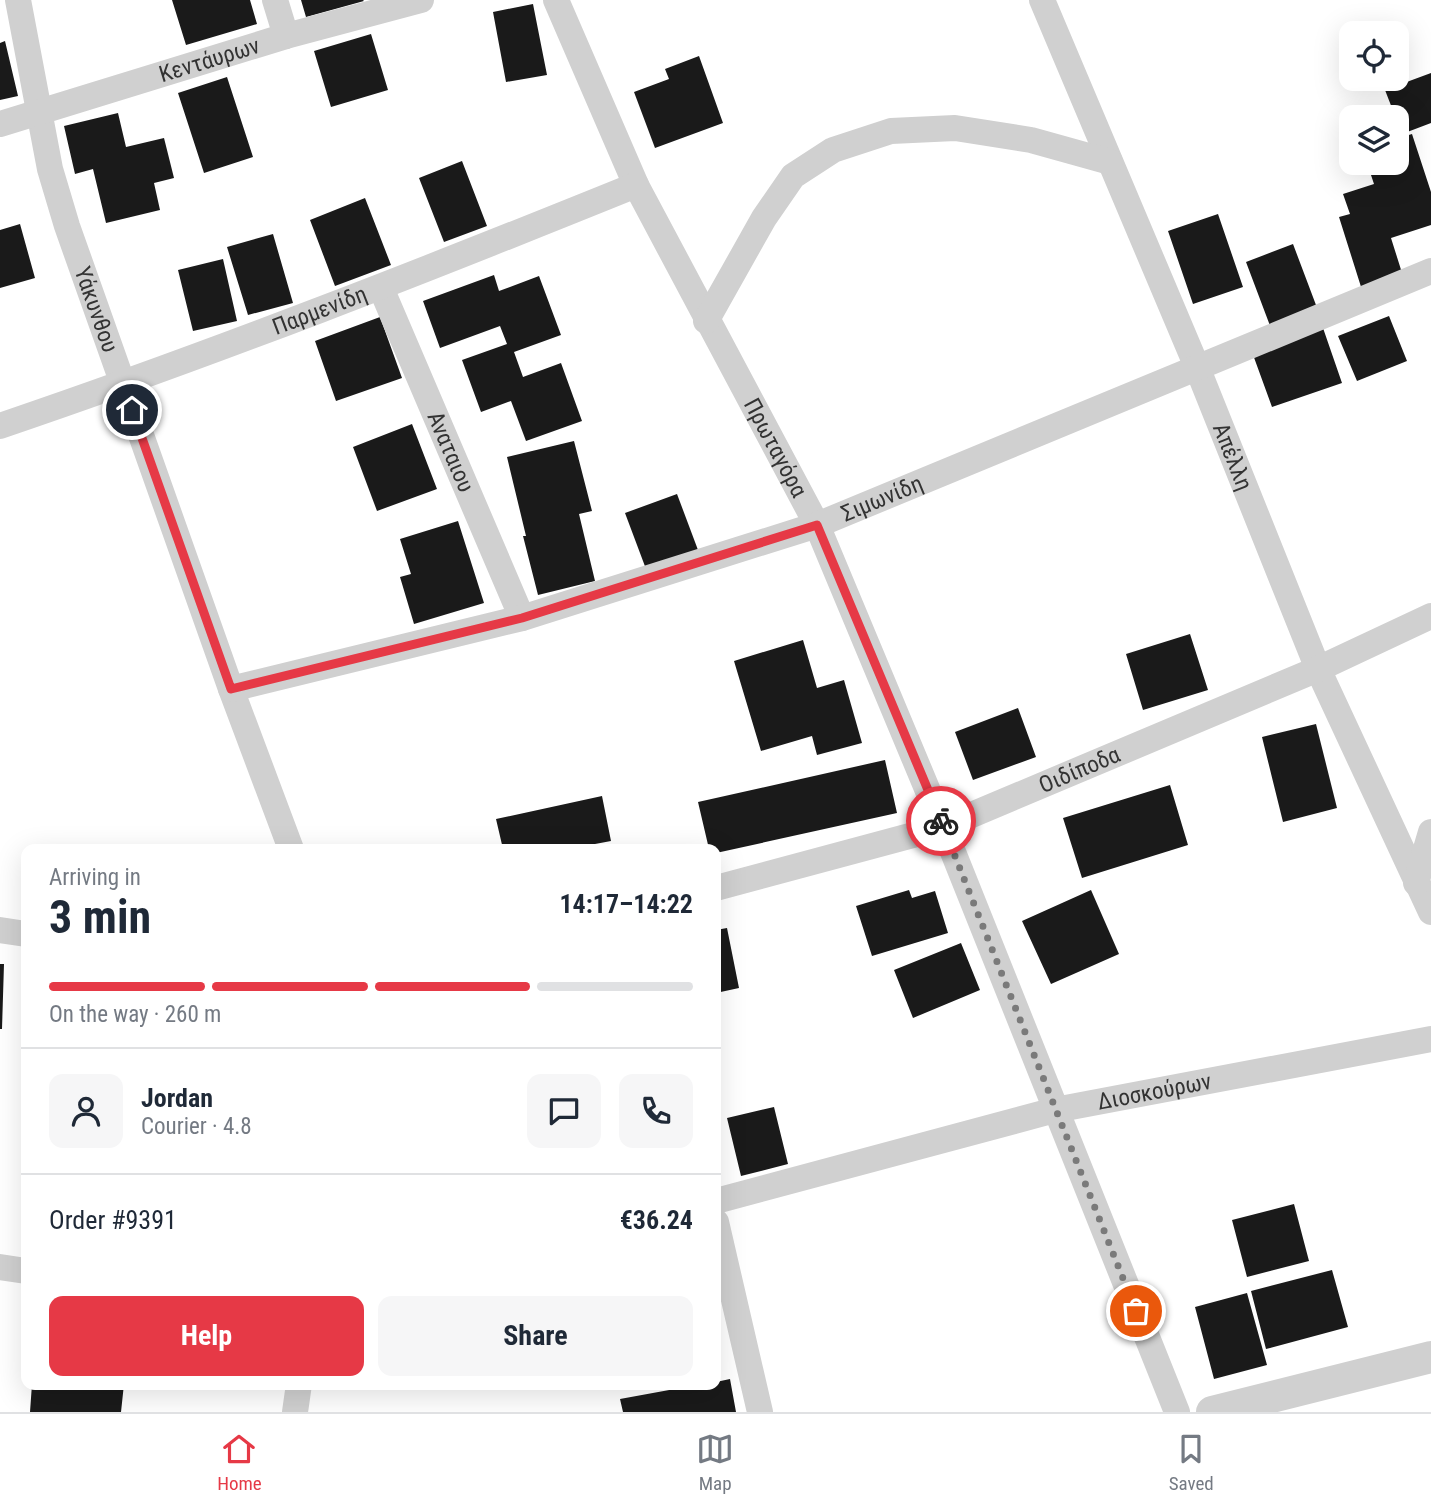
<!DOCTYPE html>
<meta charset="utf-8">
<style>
body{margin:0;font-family:"Roboto Condensed",sans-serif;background:#f6f6f7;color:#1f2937;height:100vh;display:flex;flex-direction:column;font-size:26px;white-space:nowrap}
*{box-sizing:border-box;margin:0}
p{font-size:23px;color:#747a83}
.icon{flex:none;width:38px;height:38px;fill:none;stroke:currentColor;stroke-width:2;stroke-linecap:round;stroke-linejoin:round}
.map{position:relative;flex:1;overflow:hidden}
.panel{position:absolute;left:21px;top:844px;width:700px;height:546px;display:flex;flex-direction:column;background:#fff;border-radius:14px;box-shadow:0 7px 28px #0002}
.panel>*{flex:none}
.tools{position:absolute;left:1339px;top:21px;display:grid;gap:14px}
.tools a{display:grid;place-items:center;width:70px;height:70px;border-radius:14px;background:#fff;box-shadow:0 7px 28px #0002;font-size:35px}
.pin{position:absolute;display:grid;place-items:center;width:60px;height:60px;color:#fff;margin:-30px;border:4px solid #fff;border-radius:50%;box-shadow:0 2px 7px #0007}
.courier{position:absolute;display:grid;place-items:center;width:70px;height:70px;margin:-35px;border:5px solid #e63946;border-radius:50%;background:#fff;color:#222;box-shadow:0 2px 9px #0007}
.headline em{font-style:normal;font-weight:700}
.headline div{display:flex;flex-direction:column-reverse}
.headline{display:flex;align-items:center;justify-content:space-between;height:119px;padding:0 28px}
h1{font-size:46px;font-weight:700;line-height:52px}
.bar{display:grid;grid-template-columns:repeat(4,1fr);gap:10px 7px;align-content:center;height:84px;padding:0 28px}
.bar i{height:9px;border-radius:5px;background:#e0e1e3}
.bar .current{background:#e63946}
.bar p{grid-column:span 4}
.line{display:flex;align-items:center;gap:18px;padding:0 28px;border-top:2px solid #e0e1e3}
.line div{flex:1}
.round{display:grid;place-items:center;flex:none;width:74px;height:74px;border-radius:14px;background:#f6f6f7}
.cta{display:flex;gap:14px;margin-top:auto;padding:14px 28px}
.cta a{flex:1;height:80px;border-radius:14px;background:#e63946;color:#fff;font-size:28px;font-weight:700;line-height:80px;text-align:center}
.cta a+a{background:#f6f6f7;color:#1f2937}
.menu{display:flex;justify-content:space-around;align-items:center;height:98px;border-top:2px solid #e0e1e3;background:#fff;font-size:19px;color:#747a83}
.menu a{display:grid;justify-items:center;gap:4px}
.menu .current{color:#e63946}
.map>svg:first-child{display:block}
.building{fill:#1a1a1a}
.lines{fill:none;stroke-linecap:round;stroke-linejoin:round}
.minor{stroke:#d0d0d0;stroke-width:26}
.tertiary{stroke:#d0d0d0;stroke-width:32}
.done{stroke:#7a7a7a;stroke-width:7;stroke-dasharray:0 12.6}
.route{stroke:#e63946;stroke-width:9}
.labels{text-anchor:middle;stroke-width:7;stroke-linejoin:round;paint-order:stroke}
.street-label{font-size:23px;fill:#333;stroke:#fff}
</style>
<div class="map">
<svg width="1431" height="1412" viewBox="0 0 1431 1412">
<rect width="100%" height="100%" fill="#fff"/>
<path class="building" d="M172,0H250L257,24L186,45Z
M301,0H363L364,1L306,17Z
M533,4L547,75L506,82L493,12Z
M371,34L388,90L331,107L314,51Z
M5,41L18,96L0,100V43Z
M699,56L723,123L655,148L634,92L669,79L665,69Z
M1431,73V123L1402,134L1385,90Z
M227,77L253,157L204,173L178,93Z
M118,113L126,147L164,138L174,178L154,183L160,210L106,223L93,169L75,174L64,126Z
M1412,134L1431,192V225L1391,238L1403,276L1362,290L1339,217L1350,214L1343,194L1374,184L1367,163H1396V139Z
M462,161L487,226L444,242L419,178Z
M365,198L391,265L335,286L310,220Z
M1218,214L1243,287L1193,304L1168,231Z
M20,224L35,278L0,288V230Z
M273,234L293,303L248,315L227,247Z
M1293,244L1319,313L1272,331L1246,262Z
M223,259L237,321L193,331L178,270Z
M494,275L499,291L539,276L561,335L514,352L523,377L561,363L582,421L526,441L511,401L481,412L462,360L507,344L500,326L440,348L423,301Z
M1389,316L1407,361L1357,381L1338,336Z
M380,317L402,378L336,401L315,341Z
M1323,328L1342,383L1272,407L1252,352Z
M412,424L437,489L377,511L353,447Z
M574,441L592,511L579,514L595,581L538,595L523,536H526L507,457Z
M677,494L701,558L649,577L625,513Z
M458,521L484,603L414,624L400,577L411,574L400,539Z
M1190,634L1208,690L1143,710L1126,654Z
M803,640L817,688L844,680L862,743L817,755L812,736L761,751L734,661Z
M1018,708L1036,757L973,780L955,732Z
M1316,724L1337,808L1283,822L1262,737Z
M885,760L897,813L716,853V849H709L698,802Z
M1170,785L1188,845L1082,878L1063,818Z
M602,796L611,841L595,844L596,849H503L496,819Z
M909,890L912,898L935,891L948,933L872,956L856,906Z
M1091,890L1119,954L1051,984L1022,921Z
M727,928L739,988L716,993V930Z
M961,943L980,990L913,1018L894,970Z
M0,964H4L2,1029H0Z
M774,1107L788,1164L741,1176L727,1118Z
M1294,1204L1309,1261L1247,1277L1232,1220Z
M1332,1270L1348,1327L1266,1349L1251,1291Z
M1247,1293L1267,1365L1214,1379L1195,1307Z
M730,1379L736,1412H623L620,1399L702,1384H716V1382Z
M32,1384H124L121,1412H30Z"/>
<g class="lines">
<g class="minor">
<path id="s1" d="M18,0L50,169L67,226L231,689L291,849"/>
<path d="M275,0L286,36"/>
<path id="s2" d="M556,0L636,185L817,525L943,827L1177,1412"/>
<path id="s3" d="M1042,0L1197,367L1318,669L1431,912"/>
<path id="s4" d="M0,124L286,36L421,0"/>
<path id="s5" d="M381,288L522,618"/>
<path d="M706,321L764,218L793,176L833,150L891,131L955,128L1031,140L1110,162"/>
<path id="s6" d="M0,426C215,353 426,270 636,185"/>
<path id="s7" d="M231,689L522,618L817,525L1431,271"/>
<path d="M1416,883L1431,832"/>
<path id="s8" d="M716,888L943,827L1318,669L1431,616"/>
<path d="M0,930L26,934"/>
<path id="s9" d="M716,1201L1055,1110L1431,1039"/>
<path d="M716,1222L760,1412"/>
<path d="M0,1267L26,1271"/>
<path d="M295,1412L299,1384"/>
</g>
<path class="tertiary" d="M1212,1412L1431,1357"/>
</g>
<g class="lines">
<path class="done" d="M941,821L1136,1311"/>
<path class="route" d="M132,410L231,689L522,618L817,525L941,821"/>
</g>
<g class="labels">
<g class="street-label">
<text dy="8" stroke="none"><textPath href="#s4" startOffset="219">Κεντάυρων</textPath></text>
<text dy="8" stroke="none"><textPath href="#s1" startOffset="320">Υάκυνθου</textPath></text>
<text dy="8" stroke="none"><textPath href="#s6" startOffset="340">Παρμενίδη</textPath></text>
<text dy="8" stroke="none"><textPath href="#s2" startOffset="499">Πρωταγόρα</textPath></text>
<text dy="8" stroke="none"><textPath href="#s5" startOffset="178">Αναταιου</textPath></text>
<text dy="8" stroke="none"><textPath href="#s3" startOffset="495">Απέλλη</textPath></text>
<text dy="8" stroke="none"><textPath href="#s7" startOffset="679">Σιμωνίδη</textPath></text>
<text dy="8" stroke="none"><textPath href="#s8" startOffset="383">Οιδίποδα</textPath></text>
<text dy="8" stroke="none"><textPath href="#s9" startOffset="452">Διοσκούρων</textPath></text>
</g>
</g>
</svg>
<div class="tools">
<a><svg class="icon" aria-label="locate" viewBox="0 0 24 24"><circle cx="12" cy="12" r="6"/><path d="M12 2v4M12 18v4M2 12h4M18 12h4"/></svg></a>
<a><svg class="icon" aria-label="layers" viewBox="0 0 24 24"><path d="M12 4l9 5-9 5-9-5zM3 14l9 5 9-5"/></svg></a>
</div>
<div class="pin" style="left:1136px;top:1311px;background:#ea580c"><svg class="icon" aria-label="bag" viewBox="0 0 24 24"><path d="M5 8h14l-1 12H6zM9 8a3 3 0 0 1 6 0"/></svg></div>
<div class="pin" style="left:132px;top:410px;background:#1f2937"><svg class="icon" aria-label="home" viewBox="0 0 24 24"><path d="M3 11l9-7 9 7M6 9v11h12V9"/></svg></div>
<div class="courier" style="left:941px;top:821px"><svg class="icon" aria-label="bike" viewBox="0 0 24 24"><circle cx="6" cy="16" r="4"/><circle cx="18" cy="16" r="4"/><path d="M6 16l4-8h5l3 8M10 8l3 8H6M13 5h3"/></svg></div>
<section class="panel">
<div class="headline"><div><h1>3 min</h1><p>Arriving in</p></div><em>14:17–14:22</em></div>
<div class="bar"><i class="current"></i><i class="current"></i><i class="current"></i><i></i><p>On the way · 260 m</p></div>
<div class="line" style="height:126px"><a class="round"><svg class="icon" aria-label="person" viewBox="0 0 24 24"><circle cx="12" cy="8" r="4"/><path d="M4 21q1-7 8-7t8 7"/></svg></a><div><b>Jordan</b><p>Courier · 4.8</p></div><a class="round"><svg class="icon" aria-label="chat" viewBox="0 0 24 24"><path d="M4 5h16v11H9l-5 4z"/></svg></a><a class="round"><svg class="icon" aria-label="phone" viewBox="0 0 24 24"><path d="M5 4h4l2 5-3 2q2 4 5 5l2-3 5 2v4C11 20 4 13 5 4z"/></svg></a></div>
<div class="line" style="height:91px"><div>Order #9391</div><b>€36.24</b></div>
<div class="cta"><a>Help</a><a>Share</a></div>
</section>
</div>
<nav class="menu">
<a class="current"><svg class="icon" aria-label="home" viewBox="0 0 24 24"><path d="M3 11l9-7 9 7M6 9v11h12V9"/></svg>Home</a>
<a><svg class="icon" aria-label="map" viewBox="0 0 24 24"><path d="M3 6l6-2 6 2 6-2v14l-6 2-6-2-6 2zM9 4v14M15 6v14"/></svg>Map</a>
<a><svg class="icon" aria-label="saved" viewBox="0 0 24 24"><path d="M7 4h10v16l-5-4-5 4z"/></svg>Saved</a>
</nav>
